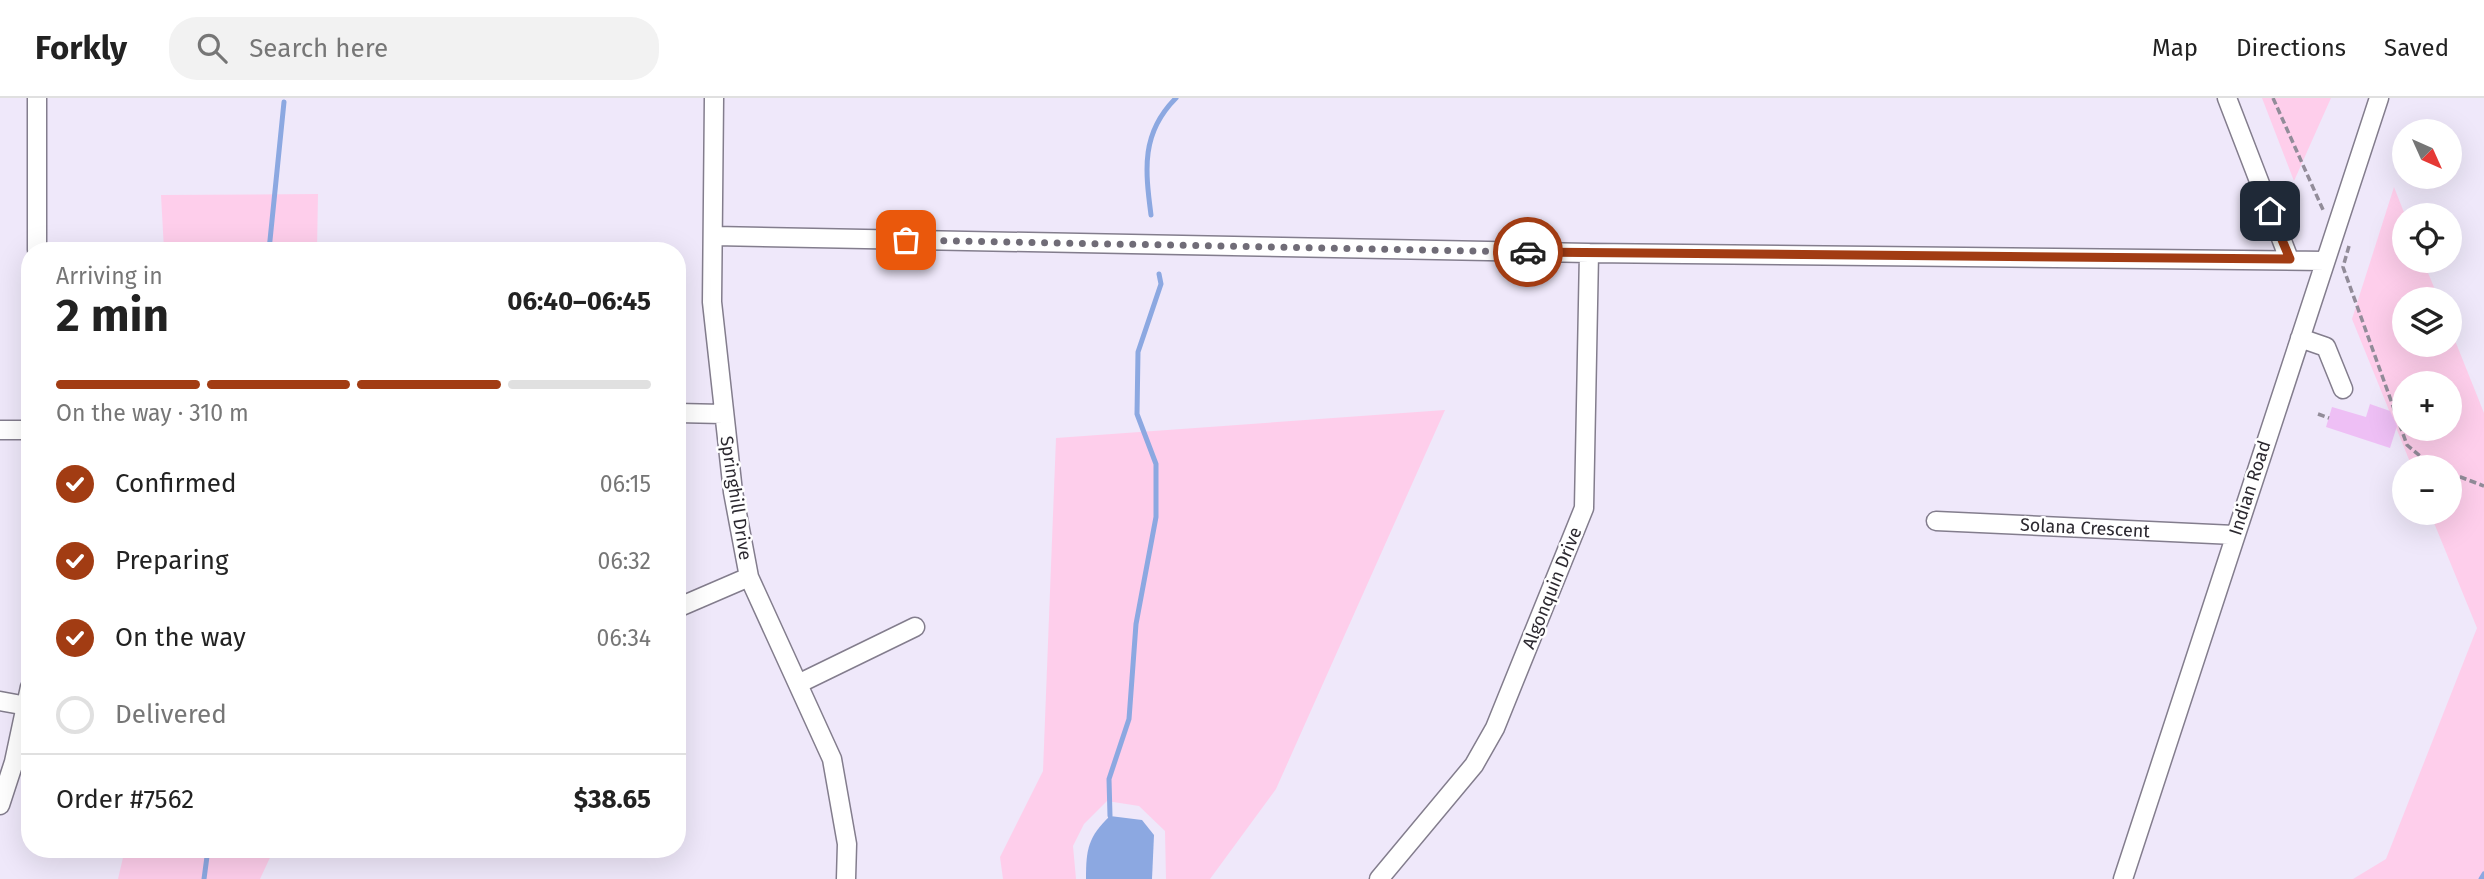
<!DOCTYPE html>
<meta charset="utf-8">
<style>
body{margin:0;font-family:"Fira Sans",sans-serif;background:#f2f2f2;color:#222;height:100vh;display:flex;flex-direction:column;font-size:26px;white-space:nowrap}
*{box-sizing:border-box;margin:0}
p{font-size:23px;color:#767676}
.icon{flex:none;width:38px;height:38px;fill:none;stroke:currentColor;stroke-width:2;stroke-linecap:round;stroke-linejoin:round}
.map{position:relative;flex:1;overflow:hidden}
.side{position:absolute;left:21px;top:144px;width:665px;height:616px;display:flex;flex-direction:column;background:#fff;border-radius:28px;box-shadow:0 7px 28px #0002}
.side>*{flex:none}
.needle{width:46px;rotate:135deg}
.fabs{position:absolute;left:2392px;top:21px;display:grid;gap:14px}
.fabs a{display:grid;place-items:center;width:70px;height:70px;border-radius:50%;background:#fff;box-shadow:0 7px 28px #0002;font-size:35px}
.pin{position:absolute;display:grid;place-items:center;width:60px;height:60px;color:#fff;margin:-30px;border-radius:14px;box-shadow:0 4px 10px #0006}
.courier{position:absolute;display:grid;place-items:center;width:70px;height:70px;margin:-35px;border:5px solid #a23c13;border-radius:50%;background:#fff;color:#222;box-shadow:0 2px 9px #0007}
.headline em{font-style:normal;font-weight:700}
.headline div{display:flex;flex-direction:column-reverse}
.headline{display:flex;align-items:center;justify-content:space-between;height:119px;padding:0 35px}
h1{font-size:46px;font-weight:700;line-height:52px}
.bar{display:grid;grid-template-columns:repeat(4,1fr);gap:10px 7px;align-content:center;height:84px;padding:0 35px}
.bar i{height:9px;border-radius:5px;background:#e0e0e0}
.bar .active{background:#a23c13}
.bar p{grid-column:span 4}
.line{display:flex;align-items:center;gap:18px;padding:0 35px;border-top:2px solid #e0e0e0}
.line div{flex:1}
ol{padding:0 35px;list-style:none}
li{display:flex;align-items:center;gap:21px;height:77px}
li p{margin-inline-start:auto}
li .icon{padding:7px;border-radius:50%;background:#a23c13;color:#fff;stroke-width:4}
li:last-child{color:#767676}
li i{width:38px;height:38px;border:4px solid #e0e0e0;border-radius:50%}
header{display:flex;align-items:center;gap:42px;box-sizing:border-box;height:98px;padding:0 35px;background:#fff;border-bottom:2px solid #e0e0e0}
header strong{font-size:33px}
nav{display:flex;gap:38px;margin-inline-start:auto;font-size:24px}
.search{width:490px;height:63px;background:#f2f2f2;display:flex;align-items:center;gap:18px;box-sizing:border-box;padding:0 24px;border-radius:28px;color:#767676;font-size:26px}
.map>svg:first-child{display:block}
.green{fill:#feceeb;fill-rule:evenodd}
.water{fill:#8ca8e1}
.lines{fill:none;stroke-linecap:round;stroke-linejoin:round}
.stream{stroke:#8ca8e1;stroke-width:5}
.building{fill:#eebff5}
.minor-casing{stroke:#837d8d;stroke-width:21}
.path{stroke:#928c99;stroke-width:3.5;stroke-dasharray:7 3.5;stroke-linecap:butt}
.minor{stroke:#fff;stroke-width:18}
.done{stroke:#706c77;stroke-width:7;stroke-dasharray:0 12.6}
.route{stroke:#a23c13;stroke-width:9}
.labels{text-anchor:middle;stroke-width:5;stroke-linejoin:round;paint-order:stroke}
.street-label{font-size:18px;fill:#2c2930;stroke:#fff}
</style>
<header>
<strong>Forkly</strong>
<div class="search"><svg class="icon" aria-label="search" viewBox="0 0 24 24"><circle cx="10" cy="10" r="6"/><path d="M15 15l6 6"/></svg>Search here</div>
<nav><a>Map</a><a>Directions</a><a>Saved</a></nav>
</header>
<div class="map">
<svg width="2484" height="781" viewBox="0 0 2484 781">
<rect width="100%" height="100%" fill="#efe8fa"/>
<path class="green" d="M2262,0H2331L2294,83Z
M2394,89L2405,117L2404,163H2423L2439,201H2404V247H2450V230L2484,315V781H2353L2386,761L2477,530L2430,415H2450V369H2412L2352,221ZM2404,285H2450V331H2404Z
M318,96L317,152H164L161,97Z
M1445,312L1276,691L1210,781H1166L1165,733L1139,708L1107,703L1084,726L1073,748L1076,781H1003L1000,759L1043,673L1056,340Z
M125,751H274L260,781H118Z"/>
<path class="water" d="M1110,718L1142,722L1154,737L1152,781H1086C1086,751 1088,739 1110,718Z"/>
<g class="lines">
<path class="stream" d="M1151,117C1145,71 1141,35 1176,0
M269,152L284,4
M1110,718L1109,681L1129,621L1136,526L1156,419V366L1137,316L1138,254L1161,186L1159,176
M204,781L208,751
M2481,781L2484,776"/>
</g>
<path class="building" d="M2370,306L2390,313L2397,328L2390,350L2326,329L2332,309L2366,319Z"/>
<g class="lines">
<g class="minor-casing">
<path id="minor" d="M714,0L712,204L733,394L749,479L832,661L847,746L846,781
M2227,0L2289,161
M715,138L1589,155L2325,163
M37,152V0
M2300,240L2326,249L2343,291
M677,315L723,316
M0,332H30
M1936,423L2234,437
M677,510L749,479
M800,585L915,529
M0,603L27,608
M0,707L14,664L30,589
M1379,781L1474,667L1495,630L1584,410L1589,155
M2123,781L2379,0"/>
</g>
<path class="path" d="M2273,0L2324,114
M2349,148L2343,169L2407,347L2433,369
M2318,316L2329,320
M2450,375L2484,388"/>
<use href="#minor" class="minor"/>
</g>
<g class="lines">
<path class="done" d="M906,142L1528,154"/>
<path class="route" d="M1528,154L2290,161L2270,113"/>
</g>
<g class="labels">
<g class="street-label">
<text transform="translate(2250 390) rotate(-72)" y="6">Indian Road</text>
<text transform="translate(736 400) rotate(81)" y="6">Springhill Drive</text>
<text transform="translate(2085 430) rotate(3)" y="6">Solana Crescent</text>
<text transform="translate(1552 490) rotate(-68)" y="6">Algonquin Drive</text>
</g>
</g>
</svg>
<div class="fabs">
<a><svg class="needle" viewBox="-14 -14 28 28"><path d="M0-13l5 13h-10z" fill="#e53935"/><path d="M0 13l5-13h-10z" fill="#767676"/></svg></a>
<a><svg class="icon" aria-label="locate" viewBox="0 0 24 24"><circle cx="12" cy="12" r="6"/><path d="M12 2v4M12 18v4M2 12h4M18 12h4"/></svg></a>
<a><svg class="icon" aria-label="layers" viewBox="0 0 24 24"><path d="M12 4l9 5-9 5-9-5zM3 14l9 5 9-5"/></svg></a>
<a>+</a>
<a>−</a>
</div>
<div class="pin" style="left:906px;top:142px;background:#ea580c"><svg class="icon" aria-label="bag" viewBox="0 0 24 24"><path d="M5 8h14l-1 12H6zM9 8a3 3 0 0 1 6 0"/></svg></div>
<div class="pin" style="left:2270px;top:113px;background:#1f2937"><svg class="icon" aria-label="home" viewBox="0 0 24 24"><path d="M3 11l9-7 9 7M6 9v11h12V9"/></svg></div>
<div class="courier" style="left:1528px;top:154px"><svg class="icon" aria-label="car" viewBox="0 0 24 24"><path d="M5 17H2v-5l4-1 3-4h7l3 4 3 1v5h-3M9 17h6M6 11h13"/><circle cx="7" cy="17" r="2"/><circle cx="17" cy="17" r="2"/></svg></div>
<section class="side">
<div class="headline"><div><h1>2 min</h1><p>Arriving in</p></div><em>06:40–06:45</em></div>
<div class="bar"><i class="active"></i><i class="active"></i><i class="active"></i><i></i><p>On the way · 310 m</p></div>
<ol>
<li><svg class="icon" aria-label="check" viewBox="0 0 24 24"><path d="M5 12l5 5 9-10"/></svg>Confirmed<p>06:15</p></li>
<li><svg class="icon" aria-label="check" viewBox="0 0 24 24"><path d="M5 12l5 5 9-10"/></svg>Preparing<p>06:32</p></li>
<li><svg class="icon" aria-label="check" viewBox="0 0 24 24"><path d="M5 12l5 5 9-10"/></svg>On the way<p>06:34</p></li>
<li><i></i>Delivered</li>
</ol>
<div class="line" style="height:91px"><div>Order #7562</div><b>$38.65</b></div>
</section>
</div>
